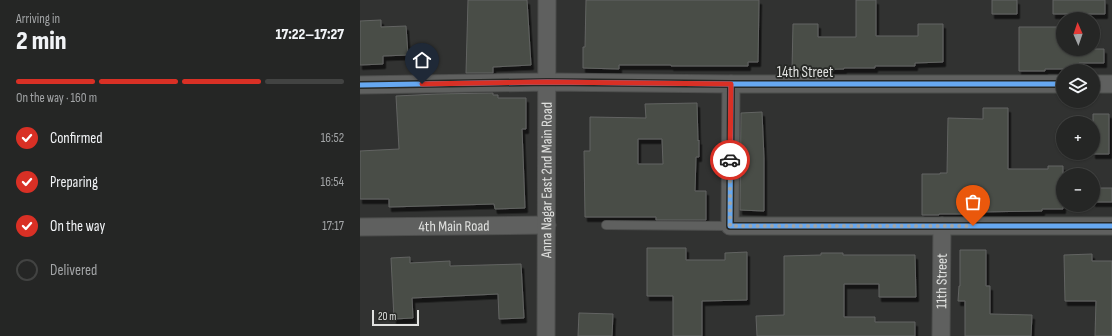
<!DOCTYPE html>
<meta charset="utf-8">
<style>
body{margin:0;font-family:"Sofia Sans Condensed",sans-serif;background:#313232;color:#f1f3f6;height:100vh;display:flex;flex-direction:column;font-size:15px;white-space:nowrap}
*{box-sizing:border-box;margin:0}
p{font-size:13px;color:#a3a5a7}
.icon{flex:none;width:22px;height:22px;fill:none;stroke:currentColor;stroke-width:2;stroke-linecap:round;stroke-linejoin:round}
.map{position:relative;flex:1;overflow:hidden}
.details{display:flex;flex-direction:column;background:#252625;width:360px}
.details>*{flex:none}
.needle{width:26px;rotate:358deg}
.fabs{position:absolute;left:696px;top:12px;display:grid;gap:8px}
.fabs a{display:grid;place-items:center;width:44px;height:44px;border-radius:50%;background:#252625;box-shadow:0 1px 3px #0004,0 0 0 1px #424342;font-size:20px}
.scale{position:absolute;left:12px;bottom:10px;width:47px;box-sizing:border-box;padding-left:4px;border:2px solid #e0e1df;border-top:0;font-size:11px;line-height:14px;white-space:nowrap;color:#e0e1df;-webkit-text-stroke:3px #272926;paint-order:stroke}
.pin{position:absolute;display:grid;place-items:center;width:34px;height:34px;color:#fff;margin:-41px -17px;border-radius:50% 50% 50% 0;rotate:-45deg;box-shadow:0 0 4px #0007}
.pin .icon{rotate:45deg}
.courier{position:absolute;display:grid;place-items:center;width:40px;height:40px;margin:-20px;border:3px solid #d93025;border-radius:50%;background:#fff;color:#222;box-shadow:0 1px 5px #0007}
.summary em{font-style:normal;font-weight:800}
.summary div{display:flex;flex-direction:column-reverse}
.summary{display:flex;align-items:center;justify-content:space-between;height:68px;padding:0 16px}
h1{font-size:26px;font-weight:800;line-height:30px}
.bar{display:grid;grid-template-columns:repeat(4,1fr);gap:6px 4px;align-content:center;height:48px;padding:0 16px}
.bar i{height:5px;border-radius:3px;background:#424342}
.bar .active{background:#d93025}
.bar p{grid-column:span 4}
ol{padding:0 16px;list-style:none}
li{display:flex;align-items:center;gap:12px;height:44px}
li p{margin-inline-start:auto}
li .icon{padding:4px;border-radius:50%;background:#d93025;color:#fff;stroke-width:4}
li:last-child{color:#a3a5a7}
li i{width:22px;height:22px;border:2px solid #424342;border-radius:50%}
main{display:flex;flex:1;min-height:0}
.map>svg:first-child{display:block}
.building{fill:#484e46;stroke:#626362;fill-rule:evenodd;filter:url(#shadow)}
.lines{fill:none;stroke-linecap:round;stroke-linejoin:round}
.lane-casing{stroke:#4d4e4d;stroke-width:10}
.street-casing{stroke:#4d4e4d;stroke-width:19}
.lane{stroke:#5f605f;stroke-width:8}
.street{stroke:#5f605f;stroke-width:17}
.cycleway-casing{stroke:#272926;stroke-width:8}
.cycleway{stroke:#66a8f1;stroke-width:5}
.done{stroke:#a3a4a2;stroke-width:4;stroke-dasharray:0 7.2}
.route{stroke:#d93025;stroke-width:5}
.labels{text-anchor:middle;stroke-width:3.5;stroke-linejoin:round;paint-order:stroke}
.street-label{font-size:15px;fill:#e0e1df;stroke:#272926}
</style>
<main>
<section class="details">
<div class="summary"><div><h1>2 min</h1><p>Arriving in</p></div><em>17:22–17:27</em></div>
<div class="bar"><i class="active"></i><i class="active"></i><i class="active"></i><i></i><p>On the way · 160 m</p></div>
<ol>
<li><svg class="icon" aria-label="check" viewBox="0 0 24 24"><path d="M5 12l5 5 9-10"/></svg>Confirmed<p>16:52</p></li>
<li><svg class="icon" aria-label="check" viewBox="0 0 24 24"><path d="M5 12l5 5 9-10"/></svg>Preparing<p>16:54</p></li>
<li><svg class="icon" aria-label="check" viewBox="0 0 24 24"><path d="M5 12l5 5 9-10"/></svg>On the way<p>17:17</p></li>
<li><i></i>Delivered</li>
</ol>
</section>
<div class="map">
<svg width="752" height="336" viewBox="0 0 752 336">
<defs>
<filter id="shadow"><feDropShadow dx="2.5" dy="4.5" stdDeviation="0" flood-color="#0009"/></filter>
</defs>
<rect width="100%" height="100%" fill="#313231"/>
<path class="building" d="M108,0H167L171,65L133,67V73H106Z
M226,0H399L398,62H388V66H311V65H259V69L223,68V47H225Z
M496,0H516V36H558V24H583V62L555,63V66H515V68H484V69L432,70L433,24H458V37H496Z
M632,0H657V14H632Z
M693,0H745V14H693Z
M21,20V27L46,26L48,55L23,56V64L0,65V21Z
M659,27H703V49H744V63H719V69H685V71H659Z
M133,93V95H138V98H166V129H162L165,208L135,209L134,204L29,207V199H0V151L39,149L36,96L77,94Z
M337,103L338,141L339,140V157H336L335,191H346V220H296V217H225L224,151H230V117L286,118L285,104ZM278,139H302L303,164H278Z
M623,108H648V169H688V166H703V209H682V211L617,212V214H579V215H562V174H580V173H587L588,118L623,119Z
M402,112L404,158V211L380,210L381,113Z
M733,114H749V154H733Z
M733,188H752V202H733Z
M287,248H326V260H365V253L387,252V300L342,301V336H313V296H287Z
M600,250H626V286H630V314L672,315L671,336H605V301H598L599,286H600Z
M461,253H483V255H555L556,297H519V284H484V317H515V322H555V336H397L396,316L424,315V256L461,255Z
M732,254V261H752V336H735L736,301H705L704,255Z
M50,257V263L90,261V266L161,264L164,318L139,319L138,294L52,298L53,318L34,319L31,258Z
M219,313L253,314L252,336H218Z"/>
<g class="lines">
<g class="lane-casing">
<path id="lane" d="M246,225L370,226"/>
</g>
<g class="street-casing">
<g id="street">
<path d="M371,84L370,226H752"/>
<path d="M733,84H752"/>
<path d="M0,85L187,82L371,84H703"/>
<path id="s1" d="M0,227L187,225"/>
<path id="s2" d="M186,336L187,0"/>
<path id="s3" d="M581,336L582,226"/>
</g>
</g>
<use href="#lane" class="lane"/>
<use href="#street" class="street"/>
<g class="cycleway-casing">
<path id="cycleway" d="M371,84L370,226H752
M0,85L187,82L371,84H703"/>
</g>
<use href="#cycleway" class="cycleway"/>
</g>
<g class="lines">
<path class="done" d="M370,160V226H613"/>
<path class="route" d="M62,84L187,82L371,84L370,160"/>
</g>
<g class="labels">
<g class="street-label">
<text x="445" y="77">14th Street</text>
<text dy="5" stroke="none"><textPath href="#s2" startOffset="156">Anna Nagar East 2nd Main Road</textPath></text>
<text dy="5" stroke="none"><textPath href="#s1" startOffset="94">4th Main Road</textPath></text>
<text dy="5" stroke="none"><textPath href="#s3" startOffset="55">11th Street</textPath></text>
</g>
</g>
</svg>
<div class="fabs">
<a><svg class="needle" viewBox="-14 -14 28 28"><path d="M0-13l5 13h-10z" fill="#e53935"/><path d="M0 13l5-13h-10z" fill="#a3a5a7"/></svg></a>
<a><svg class="icon" aria-label="layers" viewBox="0 0 24 24"><path d="M12 4l9 5-9 5-9-5zM3 14l9 5 9-5"/></svg></a>
<a>+</a>
<a>−</a>
</div>
<div class="scale">20 m</div>
<div class="pin" style="left:613px;top:226px;background:#ea580c"><svg class="icon" aria-label="bag" viewBox="0 0 24 24"><path d="M5 8h14l-1 12H6zM9 8a3 3 0 0 1 6 0"/></svg></div>
<div class="pin" style="left:62px;top:84px;background:#1f2937"><svg class="icon" aria-label="home" viewBox="0 0 24 24"><path d="M3 11l9-7 9 7M6 9v11h12V9"/></svg></div>
<div class="courier" style="left:370px;top:160px"><svg class="icon" aria-label="car" viewBox="0 0 24 24"><path d="M5 17H2v-5l4-1 3-4h7l3 4 3 1v5h-3M9 17h6M6 11h13"/><circle cx="7" cy="17" r="2"/><circle cx="17" cy="17" r="2"/></svg></div>
</div>
</main>
